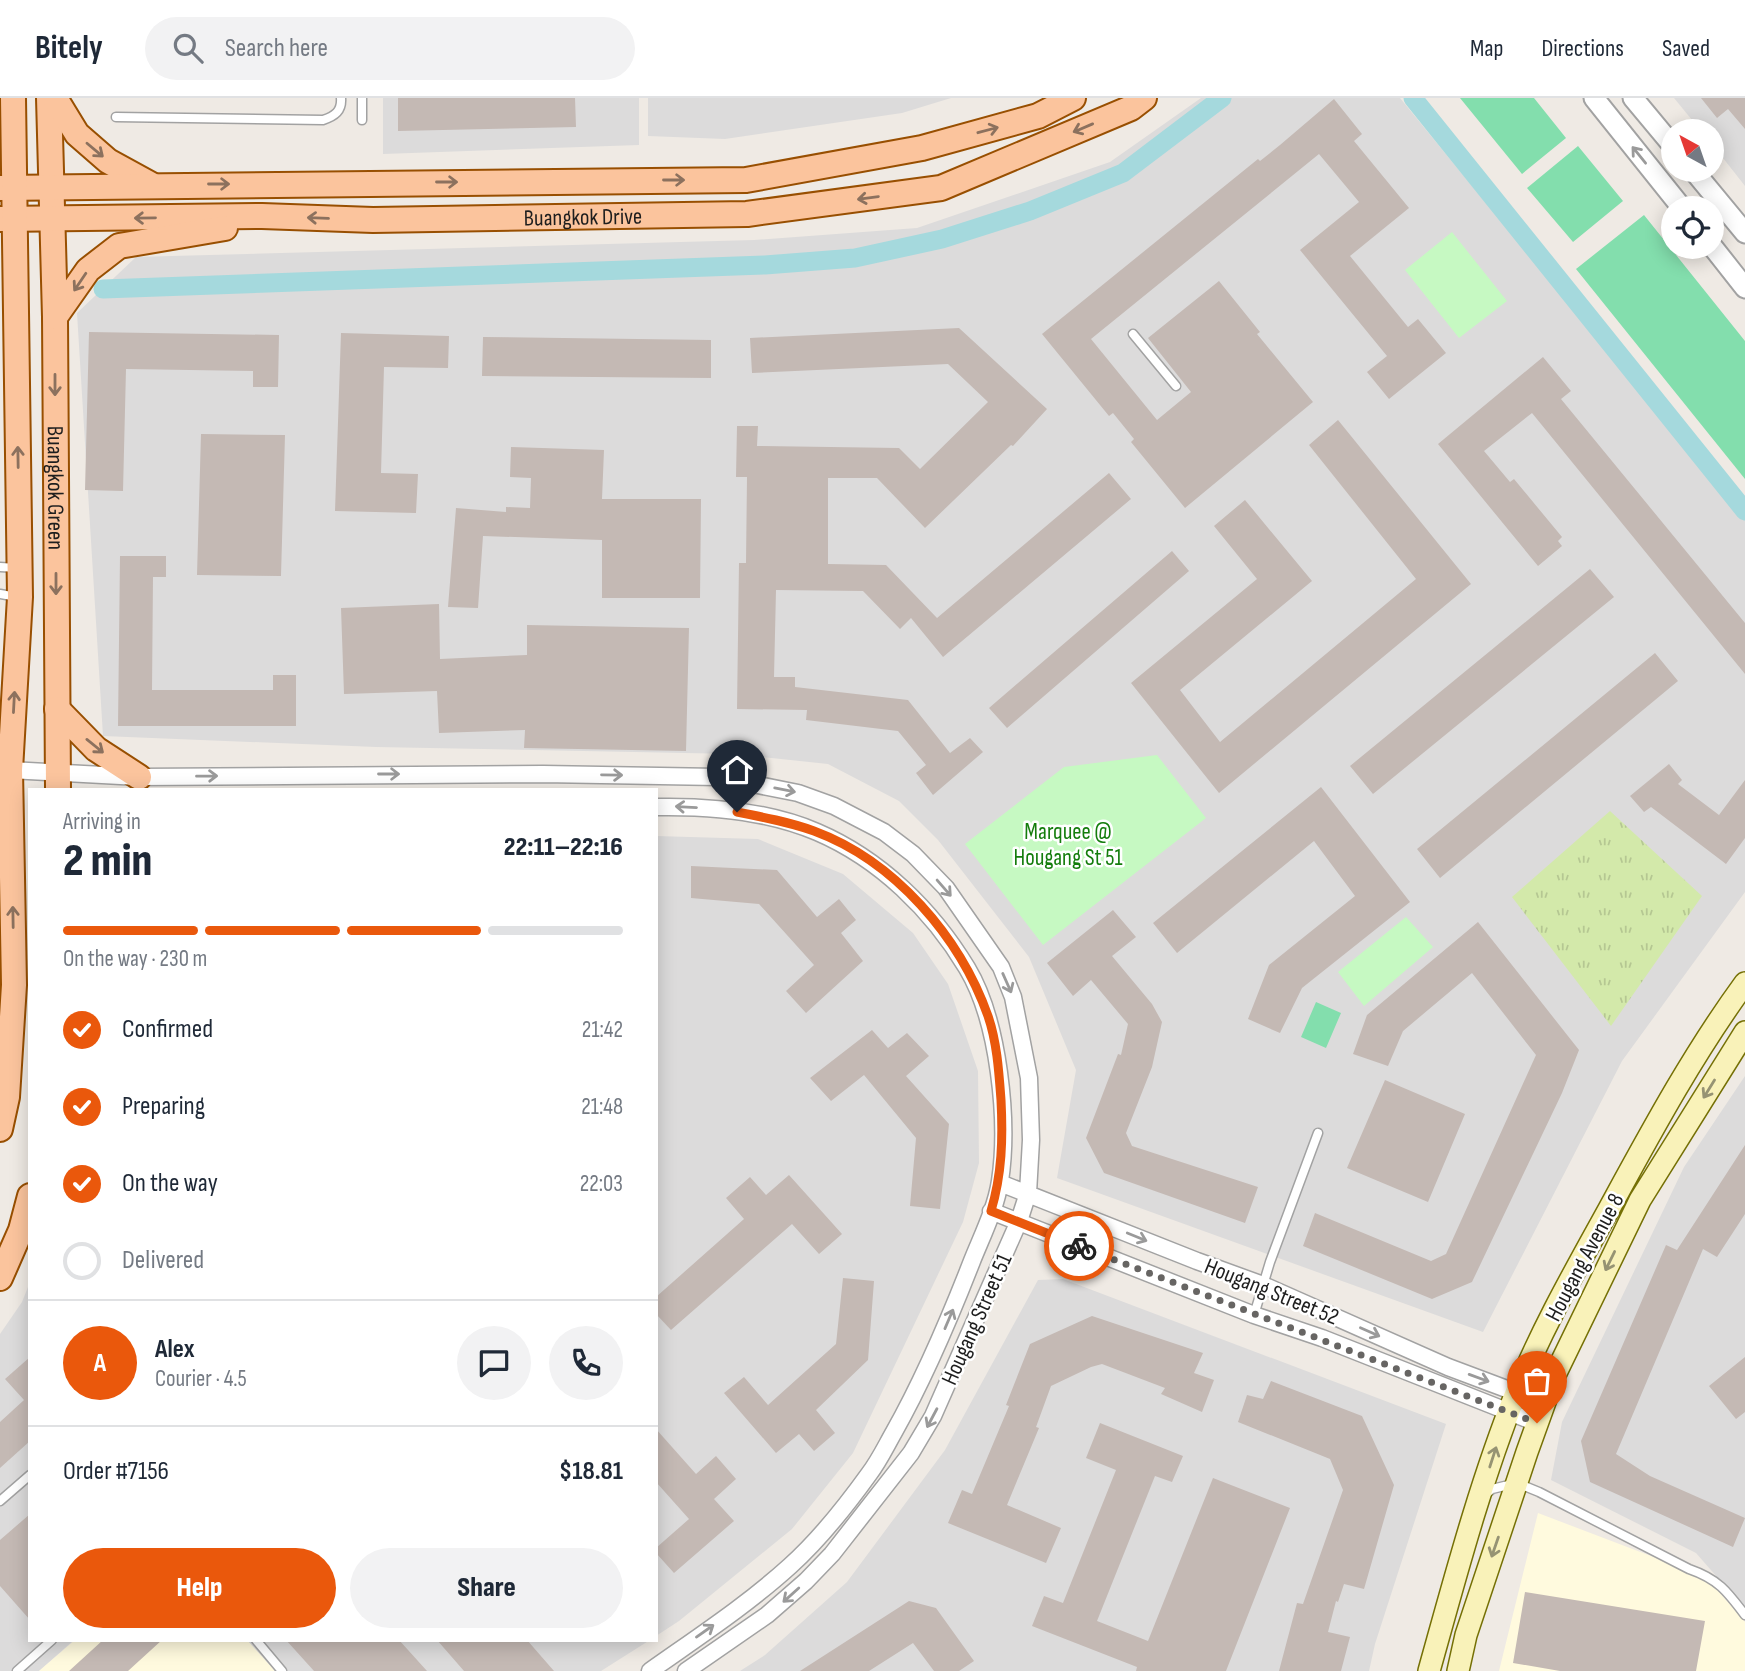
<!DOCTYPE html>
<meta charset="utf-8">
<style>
body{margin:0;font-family:"Sofia Sans Condensed",sans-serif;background:#f2f2f3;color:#1f2937;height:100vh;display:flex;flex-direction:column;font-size:26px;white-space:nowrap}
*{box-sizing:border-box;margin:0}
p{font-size:23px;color:#747a83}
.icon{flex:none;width:38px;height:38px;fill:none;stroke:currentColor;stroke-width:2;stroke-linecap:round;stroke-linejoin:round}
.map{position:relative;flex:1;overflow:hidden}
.side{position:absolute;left:28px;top:690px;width:630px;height:854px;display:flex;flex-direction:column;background:#fff;border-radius:0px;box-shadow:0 4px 18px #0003}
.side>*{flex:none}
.needle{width:46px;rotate:320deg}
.fabs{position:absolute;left:1661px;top:21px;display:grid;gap:14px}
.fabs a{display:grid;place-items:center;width:63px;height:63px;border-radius:50%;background:#fff;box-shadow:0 4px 18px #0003;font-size:35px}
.pin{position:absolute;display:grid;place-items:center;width:60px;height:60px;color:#fff;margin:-72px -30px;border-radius:50% 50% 50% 0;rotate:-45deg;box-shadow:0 0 7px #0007}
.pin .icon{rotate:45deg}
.courier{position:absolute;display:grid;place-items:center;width:70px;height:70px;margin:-35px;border:5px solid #ea580c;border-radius:50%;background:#fff;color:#222;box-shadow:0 2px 9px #0007}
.summary em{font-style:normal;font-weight:800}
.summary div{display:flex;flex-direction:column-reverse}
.summary{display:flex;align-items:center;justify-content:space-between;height:119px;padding:0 35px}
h1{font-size:46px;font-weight:800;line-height:52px}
.bar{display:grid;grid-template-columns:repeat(4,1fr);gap:10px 7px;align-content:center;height:84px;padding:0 35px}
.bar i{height:9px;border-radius:5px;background:#e0e1e3}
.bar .current{background:#ea580c}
.bar p{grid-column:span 4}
.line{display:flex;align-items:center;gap:18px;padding:0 35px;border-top:2px solid #e0e1e3}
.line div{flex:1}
.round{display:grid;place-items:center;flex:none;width:74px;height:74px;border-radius:37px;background:#f2f2f3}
ol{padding:0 35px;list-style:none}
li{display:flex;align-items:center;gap:21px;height:77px}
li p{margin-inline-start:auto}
li .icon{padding:7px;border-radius:50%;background:#ea580c;color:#fff;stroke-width:4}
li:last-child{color:#747a83}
li i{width:38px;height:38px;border:4px solid #e0e1e3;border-radius:50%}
.primary-button{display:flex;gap:14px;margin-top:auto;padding:14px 35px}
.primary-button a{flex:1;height:80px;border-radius:42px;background:#ea580c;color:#fff;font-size:28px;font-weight:800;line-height:80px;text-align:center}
.primary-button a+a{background:#f2f2f3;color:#1f2937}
header{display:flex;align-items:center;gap:42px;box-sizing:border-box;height:98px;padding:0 35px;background:#fff;border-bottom:2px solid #e0e1e3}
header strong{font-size:33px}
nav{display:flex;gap:38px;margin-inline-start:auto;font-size:24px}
.search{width:490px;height:63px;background:#f2f2f3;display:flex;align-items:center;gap:18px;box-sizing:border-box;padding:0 24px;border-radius:38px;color:#747a83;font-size:26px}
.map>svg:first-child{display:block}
.residential{fill:#dcdbdb}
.education{fill:#fffade}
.grass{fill:url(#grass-tufts)}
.park{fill:#c6f9c2}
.pitch{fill:#83dead}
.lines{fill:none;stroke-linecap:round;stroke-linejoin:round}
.canal{stroke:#a5d9dd;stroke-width:19}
.building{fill:#c4b9b4}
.service-casing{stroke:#a2a2a2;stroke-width:11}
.minor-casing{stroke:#a2a2a2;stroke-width:19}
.tertiary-casing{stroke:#a2a2a2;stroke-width:23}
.secondary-casing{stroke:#757005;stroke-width:24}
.primary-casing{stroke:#984f01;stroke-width:28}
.service{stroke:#fff;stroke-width:8}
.minor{stroke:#fff;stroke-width:16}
.tertiary{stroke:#fff;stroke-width:19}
.secondary{stroke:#f9f2b9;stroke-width:21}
.primary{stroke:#fbc49d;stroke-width:24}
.oneway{stroke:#8c715e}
.oneway2{stroke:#9a9a9a}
.oneway3{stroke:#969373}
.done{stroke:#676563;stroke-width:7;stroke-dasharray:0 12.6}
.route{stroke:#ea580c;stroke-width:9}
.labels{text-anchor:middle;stroke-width:5;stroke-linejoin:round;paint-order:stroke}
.street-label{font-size:23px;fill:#1e1e1e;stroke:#fff}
.park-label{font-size:23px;fill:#147d0c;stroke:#fff}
</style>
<header>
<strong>Bitely</strong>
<div class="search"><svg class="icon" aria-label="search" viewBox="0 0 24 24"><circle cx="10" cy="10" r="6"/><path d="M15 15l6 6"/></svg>Search here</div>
<nav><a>Map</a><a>Directions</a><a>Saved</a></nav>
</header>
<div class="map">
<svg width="1745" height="1573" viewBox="0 0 1745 1573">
<defs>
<pattern id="grass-tufts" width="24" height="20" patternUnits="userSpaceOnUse" patternTransform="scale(1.75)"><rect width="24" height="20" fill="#d3e9aa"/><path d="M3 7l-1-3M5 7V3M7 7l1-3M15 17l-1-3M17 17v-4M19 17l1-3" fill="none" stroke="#b5c792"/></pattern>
</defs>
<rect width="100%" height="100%" fill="#efeae4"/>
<path class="residential" d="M383,0H639V47L383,56Z
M648,0H951L902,15L725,41L648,38Z
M1201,0H1400L1745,422V794L1622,963L1483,1234L1057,1080L1076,972L1029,859L938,742L899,703L828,666L735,656L376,649L103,638L77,215L136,159L754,142L917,130L1110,64Z
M1674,0H1745V88L1712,46V33H1701Z
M656,738L758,741L843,776L913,835L948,886L978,973L979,1065L963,1124L853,1355L792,1431L679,1523L656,1538Z
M1745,978V1511L1696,1455L1551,1382L1562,1324L1684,1069Z
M1063,1181L1446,1326L1375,1546L1369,1573H740L765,1557L847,1484L945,1352L1038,1182Z
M30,1184V1542H74L39,1573H0V1236L22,1204Z
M223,1542H650L601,1573H250Z"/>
<path class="education" d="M1538,1415L1706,1479L1745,1524V1573H1499Z
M75,1542H247L275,1573H39Z"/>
<path class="grass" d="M1610,713L1702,798L1611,928L1512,799Z"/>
<path class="park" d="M1452,134L1507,203L1459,240L1405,172Z
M1157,657L1206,720L1043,847L965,746L1064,669Z
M1406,819L1433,849L1364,908L1338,874Z"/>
<path class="pitch" d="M1460,0H1534L1566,40L1522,76Z
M1578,48L1623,103L1573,144L1527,90Z
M1644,117L1745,243V381L1576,171Z
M1316,904L1341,915L1326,950L1301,939Z"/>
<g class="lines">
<path class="canal" d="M1413,0L1745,413
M103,191L765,167L855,160L942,141L1030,113L1123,75L1222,0"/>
</g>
<path class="building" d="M398,0H575L576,29L398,33Z
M1701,0H1745V31L1728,11L1717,20Z
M1334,1L1362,36L1354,43L1409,110L1350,158L1408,229L1418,221L1446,255L1389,301L1367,274L1387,258L1300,152L1359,104L1319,56L1091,241L1157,322L1191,294L1148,240L1219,183L1260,234L1257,236L1313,304L1185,410L1131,344L1134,341L1113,315L1109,318L1042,236L1258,61L1260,63L1280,47Z
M959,230L1047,311L1013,348L1011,347L925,430L877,380H828V466L886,467L937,520L1109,375L1131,401L943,559L911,520L900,531L863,493L776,492L774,579H795V589L908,602L950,655L970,640L983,654L933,697L916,675L926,667L898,633L806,622L807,612L737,611L739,465H746L747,379H736L737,328H758L757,348L899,350L920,371L988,304L948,266L752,275L750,240Z
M89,234L279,237L278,289H253V273L126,271L123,393L85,392Z
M341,235L449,238L448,270L384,269L381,375L418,376L416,415L335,413Z
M483,239L711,242V280L482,278Z
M1543,259L1571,293L1561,301L1745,525V576L1532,315L1484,353L1510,384L1514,381L1562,439L1558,443L1562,448L1538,468L1438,346Z
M1338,322L1471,486L1219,695L1131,585L1257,481L1214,428L1245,402L1312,483L1180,592L1220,644L1416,481L1309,347Z
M201,336L285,337L281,478L197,477Z
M511,349L604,352L602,401H701L700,500H602V442L483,438L478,510L448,509L456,410L506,414V409L530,410L531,380L510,379Z
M1172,453L1189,473L1007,630L989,610Z
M120,458H166V479H153L152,592H273V577H296V628H118Z
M1590,471L1614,499L1373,696L1350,668Z
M439,506L440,561L527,557V527L689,530L686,653L524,650L525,632L439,635L437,593L344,596L341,510Z
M1655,555L1678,583L1440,780L1417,751Z
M1669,666L1682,682L1678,686L1719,717L1745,682V740L1726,766L1651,709L1644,714L1630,698Z
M1321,689L1410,804L1302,890L1280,935L1248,921L1269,867L1355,798L1314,743L1177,855L1153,825Z
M691,768L777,772L817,819L839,801L856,822L841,835L863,863L806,915L786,893L814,867L759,806L691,800Z
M1113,812L1136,839L1112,858L1152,906L1162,924L1152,969L1126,1035L1132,1048L1258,1089L1245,1125L1104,1075L1086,1040L1118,956L1121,957L1128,926L1091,882L1073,898L1047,865Z
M1478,824L1579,952L1562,995L1472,1184L1432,1201L1303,1148L1315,1115L1431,1163L1446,1156L1536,957L1472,875L1403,933L1388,968L1353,956L1367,917Z
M872,932L888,950L907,935L929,958L906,978L949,1026L940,1111L910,1108L916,1040L864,977L831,1003L810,980Z
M1385,982L1465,1016L1428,1104L1347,1070Z
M1745,1047V1116L1717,1159L1703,1151L1616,1356L1650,1378L1745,1420L1733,1449L1590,1384L1581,1343L1666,1147L1677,1152Z
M789,1077L842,1136L819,1156L792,1126L671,1232L656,1216V1199L744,1121L726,1100L750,1079L766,1097Z
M843,1180L874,1183L868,1262L816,1312L835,1335L814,1353L799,1336L776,1355L724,1295L744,1279L768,1307L836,1246Z
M1092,1218L1203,1255L1194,1275L1214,1282L1202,1314L1161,1296L1165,1290L1102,1266L1091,1269L1051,1288L1036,1329L1039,1330L1007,1407L1061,1430L1046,1465L948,1425L962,1392L972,1396L1009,1308L1006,1307L1030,1246Z
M30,1259V1343L0,1370V1324L24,1302L5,1281Z
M1745,1259V1314L1736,1321L1709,1288Z
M1271,1283L1362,1318L1394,1387L1364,1491L1344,1486L1338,1504L1336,1503L1328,1534L1350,1539L1341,1573H1279L1297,1505L1303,1506L1343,1392L1330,1361L1238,1324L1247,1297L1263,1301Z
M1100,1325L1183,1358L1172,1384L1155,1378L1097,1523L1148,1543L1213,1380L1290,1410L1226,1573H1136L1137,1569L1032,1528L1044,1498L1063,1505L1116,1372L1086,1360Z
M656,1331L696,1376L716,1358L736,1381L714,1401L734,1423L674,1475L656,1455V1450L689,1421L656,1384Z
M30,1416V1522L0,1488V1442Z
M1525,1494L1705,1523L1696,1573H1560L1513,1565Z
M909,1503L936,1510L974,1563L959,1573H934L913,1545L869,1573H800Z
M103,1542H162L128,1573H69Z
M286,1542H399L427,1573H314Z
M437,1542H527L554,1573H464Z"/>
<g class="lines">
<g class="service-casing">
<path id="service" d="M116,19L323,22C335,18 342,13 341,0
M362,22V0
M1133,236L1176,288
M0,469L18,470
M0,496L17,499
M1254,1217L1270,1164L1318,1035
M1485,1397L1492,1391L1517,1385L1539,1394L1689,1471C1718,1481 1727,1493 1745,1517
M0,1403L30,1377
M256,1542L282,1573
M17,1573L52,1542"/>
</g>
<g class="minor-casing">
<path id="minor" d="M10,672L139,679L543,676L718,679L798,695L834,708L884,734L913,756L946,790L1001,869L1013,899L1029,980L1031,1042L1028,1095L1019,1123L933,1318L911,1355L832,1456L806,1483L767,1517L686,1573
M1000,1085L1197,1163L1263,1187L1448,1269L1544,1305
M991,1113L1254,1217L1322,1240L1537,1325
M650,1573C698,1539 747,1507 790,1468C820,1441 846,1408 869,1376C879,1363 886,1348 894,1334C925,1279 949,1222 972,1163C982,1138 996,1110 1000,1083C1009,1023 999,923 967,870C932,812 880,761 817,734C768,713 709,708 656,709"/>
</g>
<g class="tertiary-casing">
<path id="tertiary" d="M1594,0L1682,110
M1633,0L1673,48
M1693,72L1745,135
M1712,148L1745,190"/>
</g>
<g class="secondary-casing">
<path id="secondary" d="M1429,1573C1455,1480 1480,1385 1516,1295C1541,1232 1576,1171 1609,1111C1651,1034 1693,956 1745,885
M1458,1573L1466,1537L1527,1354L1554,1279L1640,1102L1745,934"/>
</g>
<g class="primary-casing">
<g id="primary">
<path id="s1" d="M49,0L55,219L58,691"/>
<path d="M55,0L77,36L108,63L150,86"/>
<path d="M0,90L746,82L922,50L1038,18L1073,0"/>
<path id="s2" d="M0,121L262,118L373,122L747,116L941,90L1131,10L1144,0"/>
<path d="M55,219L88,172L119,148L225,130"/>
<path d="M57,611L96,651L139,679"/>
<path d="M0,1031L7,999L14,887L10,672L20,499L13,0"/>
<path d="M0,1180L21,1132L30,1098"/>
</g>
</g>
<use href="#service" class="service"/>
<use href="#minor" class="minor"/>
<use href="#tertiary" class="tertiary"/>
<use href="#secondary" class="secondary"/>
<use href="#primary" class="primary"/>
</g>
<defs><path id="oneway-shaft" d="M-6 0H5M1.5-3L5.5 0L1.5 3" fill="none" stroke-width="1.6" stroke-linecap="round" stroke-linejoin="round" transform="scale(1.75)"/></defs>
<g class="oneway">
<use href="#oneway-shaft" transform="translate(1083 30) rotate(157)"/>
<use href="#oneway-shaft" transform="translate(988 32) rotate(-15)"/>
<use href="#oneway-shaft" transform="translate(95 52) rotate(40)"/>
<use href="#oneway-shaft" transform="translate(674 82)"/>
<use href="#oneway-shaft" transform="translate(447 84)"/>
<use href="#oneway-shaft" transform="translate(219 86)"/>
<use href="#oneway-shaft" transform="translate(868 100) rotate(172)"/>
<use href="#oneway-shaft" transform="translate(145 120) rotate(179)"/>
<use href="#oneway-shaft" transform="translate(318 120) rotate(-178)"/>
<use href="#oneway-shaft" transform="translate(80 184) rotate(124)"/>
<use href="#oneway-shaft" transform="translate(55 287) rotate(90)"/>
<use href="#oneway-shaft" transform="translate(18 359) rotate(-91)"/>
<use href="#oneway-shaft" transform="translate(56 486) rotate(90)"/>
<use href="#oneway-shaft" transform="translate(14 604) rotate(-87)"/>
<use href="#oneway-shaft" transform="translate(95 648) rotate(39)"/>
<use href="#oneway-shaft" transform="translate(13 819) rotate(-91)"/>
</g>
<g class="oneway2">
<use href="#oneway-shaft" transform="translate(1639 57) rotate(-129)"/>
<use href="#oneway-shaft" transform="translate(389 676)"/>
<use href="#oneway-shaft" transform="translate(612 677) rotate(1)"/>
<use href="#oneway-shaft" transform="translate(207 678) rotate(-1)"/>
<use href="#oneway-shaft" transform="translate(785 692) rotate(11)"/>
<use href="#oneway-shaft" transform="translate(686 709) rotate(-177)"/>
<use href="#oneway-shaft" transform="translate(944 790) rotate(49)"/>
<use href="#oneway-shaft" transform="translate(1007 885) rotate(66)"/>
<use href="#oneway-shaft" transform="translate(1137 1139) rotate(22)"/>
<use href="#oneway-shaft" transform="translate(949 1221) rotate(-67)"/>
<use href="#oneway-shaft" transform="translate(1370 1234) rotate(24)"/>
<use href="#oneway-shaft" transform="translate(1479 1280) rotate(20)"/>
<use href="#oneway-shaft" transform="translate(932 1320) rotate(118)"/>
<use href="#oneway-shaft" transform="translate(791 1497) rotate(138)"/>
<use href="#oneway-shaft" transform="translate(705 1533) rotate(-35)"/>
</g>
<g class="oneway3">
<use href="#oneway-shaft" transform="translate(1709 991) rotate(122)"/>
<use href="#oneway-shaft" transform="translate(1610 1163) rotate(116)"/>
<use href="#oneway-shaft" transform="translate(1493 1359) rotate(-72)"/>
<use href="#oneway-shaft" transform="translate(1495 1449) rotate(109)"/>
</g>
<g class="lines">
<path class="done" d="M1079,1148L1537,1325"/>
<path class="route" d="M737,714C763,719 789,724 814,733C895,763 960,839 988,918C997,944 999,975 1001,1002C1003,1041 1002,1076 991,1113L1079,1148"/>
</g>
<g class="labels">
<g class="street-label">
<text dy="8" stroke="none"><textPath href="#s2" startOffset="583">Buangkok Drive</textPath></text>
<text dy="8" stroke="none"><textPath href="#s1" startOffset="390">Buangkok Green</textPath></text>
<text transform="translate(1584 1159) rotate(-62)" y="8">Hougang Avenue 8</text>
<text transform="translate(1272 1193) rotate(22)" y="8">Hougang Street 52</text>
<text transform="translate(976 1221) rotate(-66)" y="8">Hougang Street 51</text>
</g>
<g class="park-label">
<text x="1068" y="741">Marquee @<tspan x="1068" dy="26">Hougang St 51</tspan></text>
</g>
</g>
</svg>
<div class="fabs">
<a><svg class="needle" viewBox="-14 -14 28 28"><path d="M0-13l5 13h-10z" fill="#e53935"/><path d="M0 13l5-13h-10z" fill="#747a83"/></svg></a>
<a><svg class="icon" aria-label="locate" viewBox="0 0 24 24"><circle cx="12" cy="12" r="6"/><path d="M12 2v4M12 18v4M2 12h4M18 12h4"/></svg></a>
</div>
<div class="pin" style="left:1537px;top:1325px;background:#ea580c"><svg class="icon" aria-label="bag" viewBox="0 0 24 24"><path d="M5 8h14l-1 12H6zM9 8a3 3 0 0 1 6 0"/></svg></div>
<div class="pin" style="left:737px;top:714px;background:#1f2937"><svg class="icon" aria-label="home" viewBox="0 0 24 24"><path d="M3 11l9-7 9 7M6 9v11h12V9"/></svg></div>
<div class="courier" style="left:1079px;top:1148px"><svg class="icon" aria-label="bike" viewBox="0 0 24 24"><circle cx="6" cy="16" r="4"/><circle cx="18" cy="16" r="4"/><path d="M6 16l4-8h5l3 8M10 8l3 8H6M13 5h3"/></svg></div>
<section class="side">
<div class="summary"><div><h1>2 min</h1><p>Arriving in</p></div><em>22:11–22:16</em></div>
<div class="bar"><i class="current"></i><i class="current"></i><i class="current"></i><i></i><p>On the way · 230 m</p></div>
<ol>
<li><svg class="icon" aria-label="check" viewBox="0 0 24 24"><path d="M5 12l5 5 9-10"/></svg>Confirmed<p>21:42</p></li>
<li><svg class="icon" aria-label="check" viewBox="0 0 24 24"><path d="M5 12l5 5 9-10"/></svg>Preparing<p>21:48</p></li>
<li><svg class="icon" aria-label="check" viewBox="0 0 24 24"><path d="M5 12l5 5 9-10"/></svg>On the way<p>22:03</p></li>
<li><i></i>Delivered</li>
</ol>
<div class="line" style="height:126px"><b class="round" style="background:#ea580c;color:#fff">A</b><div><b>Alex</b><p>Courier · 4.5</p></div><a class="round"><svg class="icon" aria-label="chat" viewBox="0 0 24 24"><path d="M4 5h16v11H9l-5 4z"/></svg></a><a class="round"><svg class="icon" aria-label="phone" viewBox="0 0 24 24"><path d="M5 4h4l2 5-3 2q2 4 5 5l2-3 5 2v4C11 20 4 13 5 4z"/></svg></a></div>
<div class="line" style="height:91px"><div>Order #7156</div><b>$18.81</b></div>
<div class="primary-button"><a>Help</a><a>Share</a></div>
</section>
</div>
